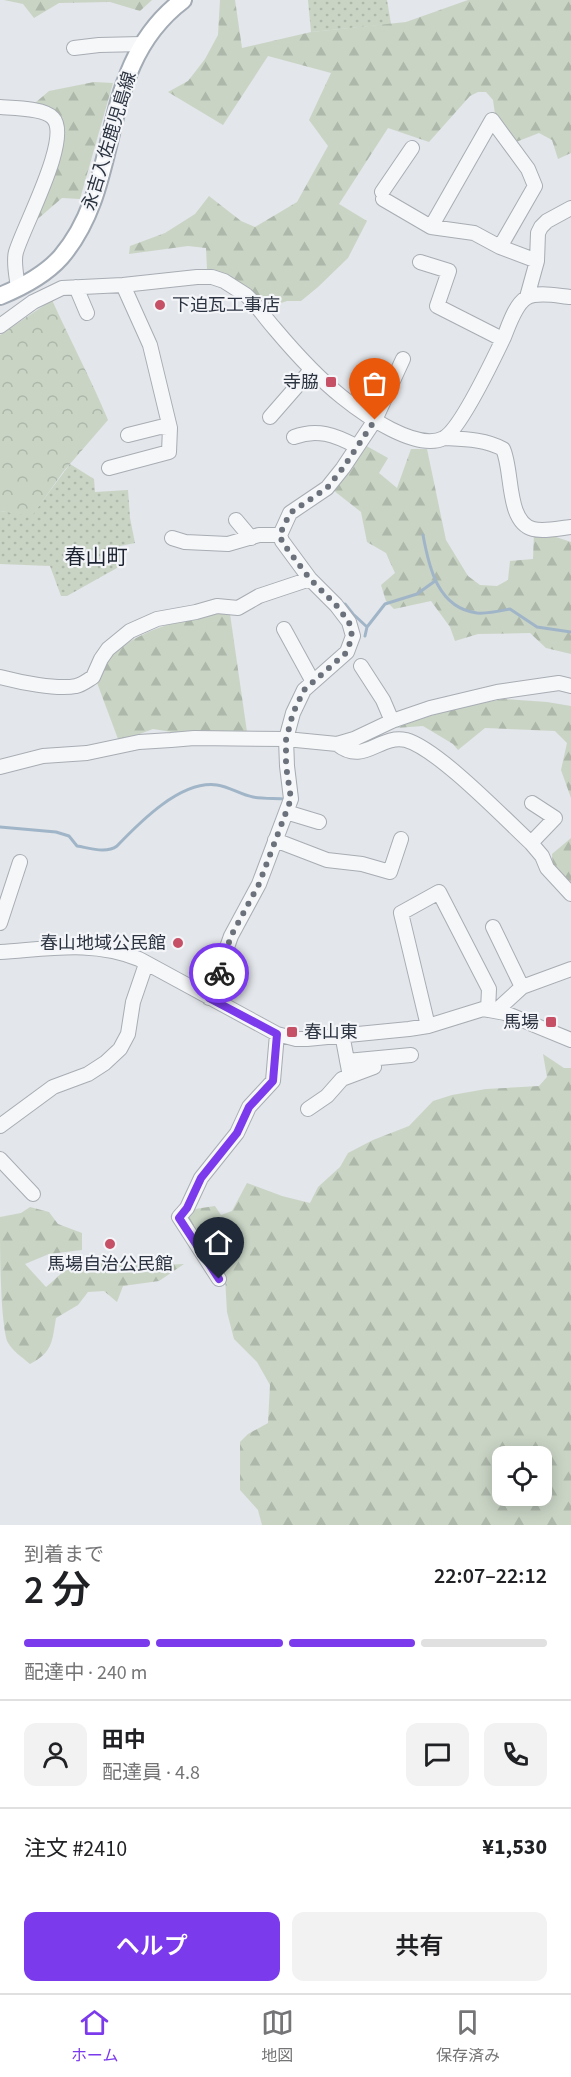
<!DOCTYPE html>
<html lang="ja">
<meta charset="utf-8">
<style>
body{margin:0;font-family:"Source Sans 3","Noto Sans JP",sans-serif;background:#f2f2f2;color:#202124;height:100vh;display:flex;flex-direction:column;font-size:22px;white-space:nowrap}
*{box-sizing:border-box;margin:0}
p{font-size:20px;color:#757577}
.icon{flex:none;width:33px;height:33px;fill:none;stroke:currentColor;stroke-width:2;stroke-linecap:round;stroke-linejoin:round}
.map{position:relative;height:1525px;overflow:hidden}
.side{display:flex;flex-direction:column;background:#fff;flex:1}
.side>*{flex:none}
.controls{position:absolute;left:492px;top:1446px;display:grid;gap:12px}
.controls a{display:grid;place-items:center;width:60px;height:60px;border-radius:12px;background:#fff;box-shadow:0 3px 15px #0003;font-size:30px}
.pin{position:absolute;display:grid;place-items:center;width:51px;height:51px;color:#fff;margin:-62px -26px;border-radius:50% 50% 50% 0;rotate:-45deg;box-shadow:0 0 6px #0007}
.pin .icon{rotate:45deg}
.courier{position:absolute;display:grid;place-items:center;width:60px;height:60px;margin:-30px;border:4px solid #7c3aed;border-radius:50%;background:#fff;color:#222;box-shadow:0 2px 8px #0007}
.summary em{font-style:normal;font-weight:600}
.summary div{display:flex;flex-direction:column-reverse}
.summary{display:flex;align-items:center;justify-content:space-between;height:102px;padding:0 24px}
h1{font-size:39px;font-weight:600;line-height:45px}
.bar{display:grid;grid-template-columns:repeat(4,1fr);gap:9px 6px;align-content:center;height:72px;padding:0 24px}
.bar i{height:8px;border-radius:4px;background:#e0e0e0}
.bar .current{background:#7c3aed}
.bar p{grid-column:span 4}
.line{display:flex;align-items:center;gap:15px;padding:0 24px;border-top:2px solid #e0e0e0}
.line div{flex:1}
.round{display:grid;place-items:center;flex:none;width:63px;height:63px;border-radius:12px;background:#f2f2f2}
.primary-button{display:flex;gap:12px;margin-top:auto;padding:12px 24px}
.primary-button a{flex:1;height:69px;border-radius:12px;background:#7c3aed;color:#fff;font-size:24px;font-weight:600;line-height:69px;text-align:center}
.primary-button a+a{background:#f2f2f2;color:#202124}
.tabs{display:flex;justify-content:space-around;align-items:center;height:84px;border-top:2px solid #e0e0e0;background:#fff;font-size:16px;color:#757577}
.tabs a{display:grid;justify-items:center;gap:3px}
.tabs .current{color:#7c3aed}
.map>svg:first-child{display:block}
.grass{fill:url(#grass-dots)}
.forest{fill:url(#forest-firs);fill-rule:evenodd}
.park{fill:url(#park-crowns)}
.lines{fill:none;stroke-linecap:round;stroke-linejoin:round}
.stream{stroke:#a1b5c8;stroke-width:3}
.minor-casing{stroke:#a8adb4;stroke-width:16}
.major-casing{stroke:#a3abb5;stroke-width:20}
.minor{stroke:#f6f7f9;stroke-width:14}
.major{stroke:#fff;stroke-width:16}
.done{stroke:#6c727c;stroke-width:6;stroke-dasharray:0 10.8}
.route{stroke:#7c3aed;stroke-width:8}
.poi-dot{fill:#c65166;stroke:#f3f5f8;stroke-width:2}
.labels{text-anchor:middle;stroke-width:4.5;stroke-linejoin:round;paint-order:stroke}
.street-label{font-size:18px;fill:#2c3441;stroke:#f3f5f8}
.poi-label{font-size:18px;fill:#2c3441;stroke:#f3f5f8;text-anchor:end}
.quarter-label{font-size:21px;fill:#1e2532;stroke:#f3f5f8}
</style>
<div class="map">
<svg width="571" height="1525" viewBox="0 0 571 1525">
<defs>
<pattern id="grass-dots" width="8" height="8" patternUnits="userSpaceOnUse" patternTransform="scale(1.5)"><rect width="8" height="8" fill="#c9d4c5"/><path d="M2 2h.1M6 6h.1" fill="none" stroke="#adb7aa" stroke-width="1.8" stroke-linecap="round"/></pattern>
<pattern id="forest-firs" width="22" height="20" patternUnits="userSpaceOnUse" patternTransform="scale(1.5)"><rect width="22" height="20" fill="#c9d4c5"/><path d="M5 1l3.5 6h-7zM16 11l3.5 6h-7z" fill="#adb7aa"/></pattern>
<pattern id="park-crowns" width="20" height="18" patternUnits="userSpaceOnUse" patternTransform="scale(1.5)"><rect width="20" height="18" fill="#c9d4c5"/><path d="M2 6a3 3 0 1 1 6 0M12 15a3 3 0 1 1 6 0" fill="none" stroke="#adb7aa"/></pattern>
</defs>
<rect width="100%" height="100%" fill="#e3e6ea"/>
<path class="grass" d="M308,0H387L391,24L311,32Z
M70,464L94,479L95,492L128,490L130,518L135,543L120,546L124,564L67,596H61L50,566L0,564V511L32,515Z"/>
<path class="forest" d="M4,0H152L140,11L110,2L59,3L34,18L23,4Z
M220,0H235L242,48L311,32L406,22L468,0H571V153L558,159L552,140L539,133L516,142L495,114L493,100L486,92H478L470,96L429,142L388,128L339,204L367,221L348,258L318,287L301,301H287L266,308L236,280L207,269L206,248L188,246L129,254L130,246L165,233L195,214L209,196L241,221L255,227L297,202L328,146L309,120L331,73L268,56L223,125L168,92L188,81L205,59L218,35Z
M94,82L113,83L80,199L62,198L33,223L61,144L64,128L60,117L51,109L35,103L49,91Z
M363,444L388,458L379,473L397,488L411,449H427L446,540L468,576L480,585L497,586L508,580L510,561L533,559L534,533L556,537L571,542V654L546,648L530,633L478,634L455,641L450,627L431,601L394,609L386,601L381,585L395,573L386,553L367,542L361,512L333,490L342,481Z
M218,610L230,614L247,732L178,733L153,729L129,738L118,739L96,680C100,672 105,662 111,656C141,628 181,621 218,610Z
M503,699L547,702L571,706V798L561,770L567,743L555,731L485,728L458,750L453,744L423,726L396,728C431,714 466,706 503,699Z
M571,838V885L553,868L552,854Z
M543,1054L564,1068H571V1525H262L258,1510L240,1490V1442L248,1434L268,1423L270,1385L257,1362L234,1339L227,1312L225,1277L184,1217L195,1209L215,1206L221,1215L232,1211L247,1183L282,1196L310,1203L318,1187L340,1167L348,1153L373,1140L409,1126L433,1101L452,1095L486,1089L539,1086L547,1077ZM502,1456H542V1496H502Z
M30,1207L49,1212L58,1224L82,1233V1250L49,1254L25,1264L46,1287C53,1282 60,1273 68,1269C103,1252 147,1267 184,1264L159,1281L123,1286L117,1302L104,1291L88,1292L78,1305L56,1318C52,1341 53,1352 30,1364C22,1357 12,1351 7,1341C0,1315 0,1248 0,1217L21,1213Z"/>
<path class="park" d="M52,300C70,340 91,379 108,420L63,472L32,516L0,511V335Z"/>
<g class="lines">
<path class="stream" d="M423,535C429,568 438,608 477,613C487,614 500,611 510,609L537,627L571,632
M345,604L353,614L367,627
M365,636L367,627L385,604L417,594L435,581
M0,827L56,832L69,836L77,846C90,848 106,854 117,846C140,822 181,780 217,785C230,787 241,795 253,797C264,799 275,798 286,799"/>
<g class="minor-casing">
<path id="minor" d="M74,48L99,45L142,44
M0,107C13,108 45,108 53,118C72,138 23,227 16,252C13,262 17,278 18,288
M382,192L412,148
M383,199L431,227
M500,247L535,186L528,169L492,120L431,227L474,233L500,247L537,261
M420,262L449,271L437,306L502,339
M76,287L87,313
M527,297L537,261L538,233L541,227L547,221L571,208
M0,326L33,302L62,288L123,285L197,277H212L224,281L246,295C257,305 265,318 275,329C296,354 317,377 342,397C363,414 417,452 444,438C461,428 494,358 504,337C509,325 515,305 526,298C537,291 558,296 571,297
M270,417L311,370
M128,435L160,427L170,428
M294,437C317,428 335,435 356,446
M444,438C464,439 485,439 503,449C513,470 506,522 533,529C544,532 560,528 571,527
M109,468L169,452L170,428L150,345L123,285
M236,520L251,538
M172,538L185,542L228,544L259,535H280
M284,629L313,682
M361,666L383,700L392,721
M0,677C19,682 57,690 76,686C82,685 88,680 93,677L101,659L108,649L130,631L157,619L196,612L217,606L238,608L259,596L310,579
M337,744C364,766 379,734 406,740C438,749 504,818 531,843L542,856L547,868L571,894
M0,767L43,756L87,753L139,742L171,740L194,738L286,739L337,744L354,739L392,721L430,708L497,692L559,683L571,686
M286,812L319,822
M275,840L327,860L362,864L390,872L401,839
M531,843L555,818L532,803
M0,923L20,862
M493,927L522,987
M0,952C48,949 93,940 139,959L277,1034L296,1039H307L409,1029L428,1026L483,1009L505,1013L571,1040
M209,998L231,936L259,884L291,799L287,766L286,739L293,713L304,690L347,652L353,636L349,622L336,605L310,579L282,541L280,535L290,513L327,488L343,468L375,420L403,359
M497,1010L522,987L571,969
M428,1026L401,913L439,892L489,989L488,1010
M342,1034L349,1071
M347,1061L411,1055
M308,1109L327,1096L342,1079L374,1067
M0,1126L53,1087L88,1074L105,1063L120,1049L128,1034L133,1002L146,964
M0,1159L33,1194
M219,1279L179,1217L187,1208L201,1178L237,1133L249,1107L273,1081L277,1034"/>
</g>
<g class="major-casing">
<path id="major" d="M0,296C22,287 45,275 61,257C126,181 94,67 183,0"/>
</g>
<use href="#minor" class="minor"/>
<use href="#major" class="major"/>
</g>
<g class="lines">
<path class="done" d="M219,973L231,936L259,884L291,799L286,766V740L293,713L304,690L347,652L352,636L349,622L336,605L310,579L282,542L280,534L290,513L327,488L343,468L375,420"/>
<path class="route" d="M219,1279L179,1218L187,1208L201,1178L237,1133L249,1107L273,1081L277,1034L209,998L219,973"/>
</g>
<g class="poi-dot">
<circle cx="160" cy="305" r="6"/>
<rect x="325" y="376" width="12" height="12" rx="3"/>
<circle cx="178" cy="943" r="6"/>
<rect x="545" y="1016" width="12" height="12" rx="3"/>
<rect x="286" y="1026" width="12" height="12" rx="3"/>
<circle cx="110" cy="1244" r="6"/>
</g>
<g class="labels">
<g class="street-label">
<text transform="translate(109 141) rotate(-73)" y="6">永吉入佐鹿児島線</text>
</g>
<g class="poi-label">
<text x="172" y="311" text-anchor="start">下迫瓦工事店</text>
<text x="319" y="388">寺脇</text>
<text x="166" y="949">春山地域公民館</text>
<text x="539" y="1028">馬場</text>
<text x="304" y="1038" text-anchor="start">春山東</text>
<text x="110" y="1270" text-anchor="middle">馬場自治公民館</text>
</g>
<g class="quarter-label">
<text x="96" y="564">春山町</text>
</g>
</g>
</svg>
<div class="controls">
<a><svg class="icon" aria-label="locate" viewBox="0 0 24 24"><circle cx="12" cy="12" r="6"/><path d="M12 2v4M12 18v4M2 12h4M18 12h4"/></svg></a>
</div>
<div class="pin" style="left:375px;top:420px;background:#ea580c"><svg class="icon" aria-label="bag" viewBox="0 0 24 24"><path d="M5 8h14l-1 12H6zM9 8a3 3 0 0 1 6 0"/></svg></div>
<div class="pin" style="left:219px;top:1279px;background:#1f2937"><svg class="icon" aria-label="home" viewBox="0 0 24 24"><path d="M3 11l9-7 9 7M6 9v11h12V9"/></svg></div>
<div class="courier" style="left:219px;top:973px"><svg class="icon" aria-label="bike" viewBox="0 0 24 24"><circle cx="6" cy="16" r="4"/><circle cx="18" cy="16" r="4"/><path d="M6 16l4-8h5l3 8M10 8l3 8H6M13 5h3"/></svg></div>
</div>
<section class="side">
<div class="summary"><div><h1>2 分</h1><p>到着まで</p></div><em>22:07–22:12</em></div>
<div class="bar"><i class="current"></i><i class="current"></i><i class="current"></i><i></i><p>配達中 · 240 m</p></div>
<div class="line" style="height:108px"><a class="round"><svg class="icon" aria-label="person" viewBox="0 0 24 24"><circle cx="12" cy="8" r="4"/><path d="M4 21q1-7 8-7t8 7"/></svg></a><div><b>田中</b><p>配達員 · 4.8</p></div><a class="round"><svg class="icon" aria-label="chat" viewBox="0 0 24 24"><path d="M4 5h16v11H9l-5 4z"/></svg></a><a class="round"><svg class="icon" aria-label="phone" viewBox="0 0 24 24"><path d="M5 4h4l2 5-3 2q2 4 5 5l2-3 5 2v4C11 20 4 13 5 4z"/></svg></a></div>
<div class="line" style="height:78px"><div>注文 #2410</div><b>¥1,530</b></div>
<div class="primary-button"><a>ヘルプ</a><a>共有</a></div>
</section>
<nav class="tabs">
<a class="current"><svg class="icon" aria-label="home" viewBox="0 0 24 24"><path d="M3 11l9-7 9 7M6 9v11h12V9"/></svg>ホーム</a>
<a><svg class="icon" aria-label="map" viewBox="0 0 24 24"><path d="M3 6l6-2 6 2 6-2v14l-6 2-6-2-6 2zM9 4v14M15 6v14"/></svg>地図</a>
<a><svg class="icon" aria-label="saved" viewBox="0 0 24 24"><path d="M7 4h10v16l-5-4-5 4z"/></svg>保存済み</a>
</nav>
